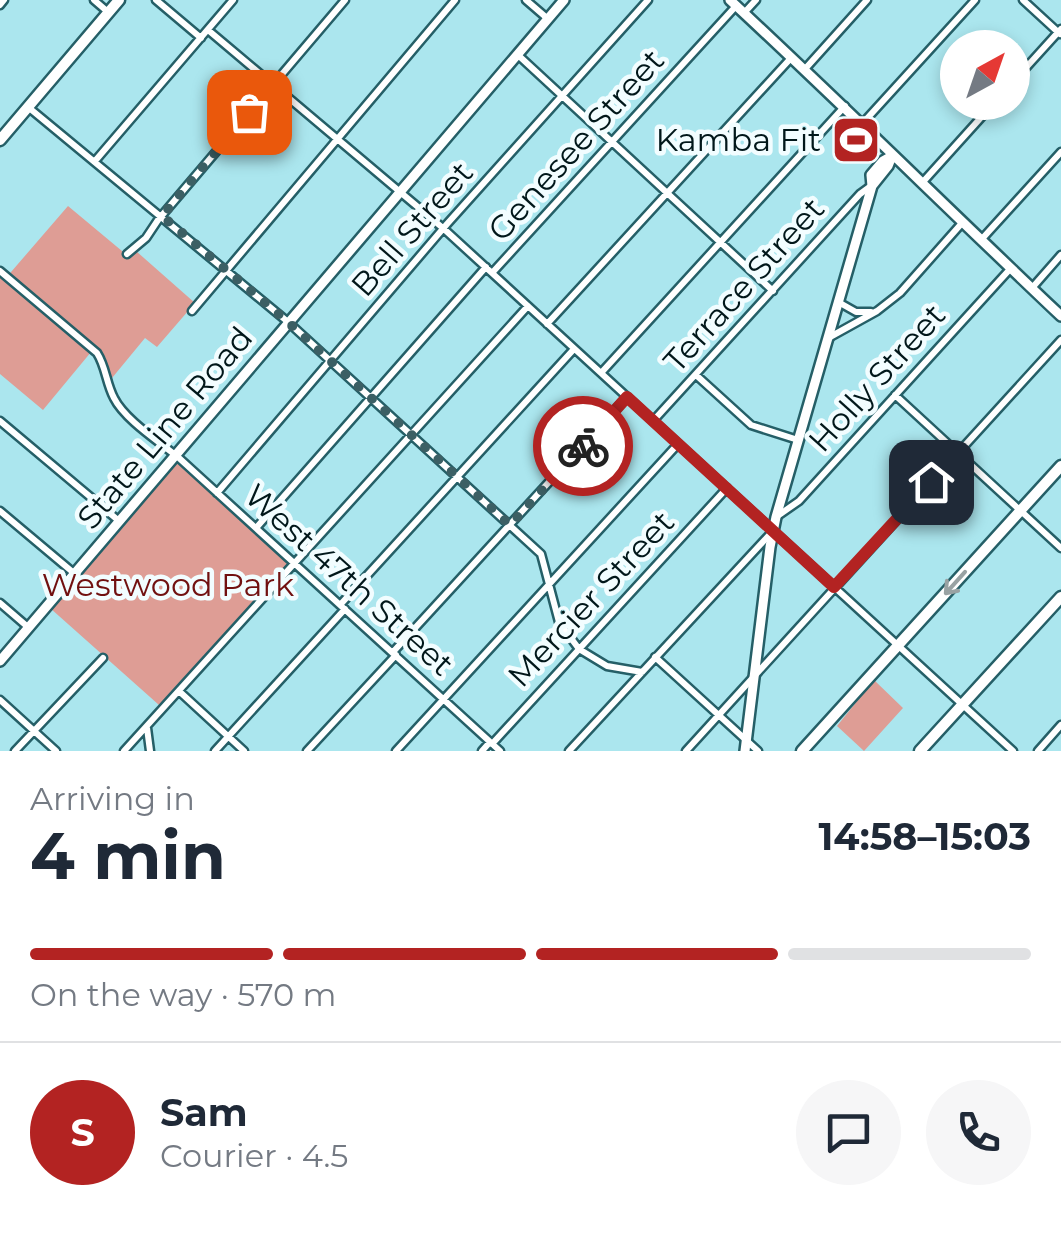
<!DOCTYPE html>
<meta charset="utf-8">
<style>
body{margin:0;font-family:Montserrat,sans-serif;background:#f6f6f7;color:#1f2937;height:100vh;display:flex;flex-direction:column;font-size:38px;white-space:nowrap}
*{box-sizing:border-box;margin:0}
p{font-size:32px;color:#747a83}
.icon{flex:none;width:55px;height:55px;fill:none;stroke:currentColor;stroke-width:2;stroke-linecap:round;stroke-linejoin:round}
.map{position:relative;height:751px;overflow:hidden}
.sheet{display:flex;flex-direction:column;background:#fff;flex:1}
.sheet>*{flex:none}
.needle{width:65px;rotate:40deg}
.fabs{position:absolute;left:940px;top:30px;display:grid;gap:20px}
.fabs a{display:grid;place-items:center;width:90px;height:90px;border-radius:50%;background:#fff;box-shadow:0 5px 15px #0003;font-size:50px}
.pin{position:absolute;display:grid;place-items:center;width:85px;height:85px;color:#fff;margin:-42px;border-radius:20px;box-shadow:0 5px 15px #0006}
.courier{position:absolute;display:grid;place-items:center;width:100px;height:100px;margin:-50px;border:8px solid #b32322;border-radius:50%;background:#fff;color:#222;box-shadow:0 2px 12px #0007}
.headline em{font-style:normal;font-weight:700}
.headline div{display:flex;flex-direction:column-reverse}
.headline{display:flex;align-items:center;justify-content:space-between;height:170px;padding:0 30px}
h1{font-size:65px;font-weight:700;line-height:75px}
.bar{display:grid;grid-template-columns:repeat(4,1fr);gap:15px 10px;align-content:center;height:120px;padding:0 30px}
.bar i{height:12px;border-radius:8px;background:#e0e1e3}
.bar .active{background:#b32322}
.bar p{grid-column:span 4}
.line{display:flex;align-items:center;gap:25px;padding:0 30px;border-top:2px solid #e0e1e3}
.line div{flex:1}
.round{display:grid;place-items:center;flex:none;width:105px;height:105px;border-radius:52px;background:#f6f6f7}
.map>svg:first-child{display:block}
.green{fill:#de9d95}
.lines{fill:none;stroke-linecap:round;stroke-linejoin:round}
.street-casing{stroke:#255f67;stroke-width:11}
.secondary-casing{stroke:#255f67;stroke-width:14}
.primary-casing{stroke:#255f67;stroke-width:15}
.street{stroke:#fff;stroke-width:6}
.secondary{stroke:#fff;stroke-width:9}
.primary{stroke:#fff;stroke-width:10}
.oneway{stroke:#99a2a3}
.done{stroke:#3c5f64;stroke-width:10;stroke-dasharray:0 18}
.route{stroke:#b32322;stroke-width:12}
.labels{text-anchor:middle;stroke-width:9;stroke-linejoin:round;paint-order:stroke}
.poi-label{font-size:32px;fill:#01171a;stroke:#f2fdff;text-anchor:end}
.street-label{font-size:32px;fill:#01171a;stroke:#f2fdff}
.park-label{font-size:32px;fill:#711010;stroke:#f2fdff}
</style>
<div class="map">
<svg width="1061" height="751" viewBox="0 0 1061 751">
<rect width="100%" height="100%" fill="#abe6ee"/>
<path class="green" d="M68,206L128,256L136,251L195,303L157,347L145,338L112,378L105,357L96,346L43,410L0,374V276L5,279Z
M175,461L289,564L159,705L50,608Z
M874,680L903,708L864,751L837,726Z"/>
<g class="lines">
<g class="street-casing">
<path id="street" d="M94,0L108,12
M156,0L201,38
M526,0L548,19
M1023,0L1060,34
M0,5L4,0
M744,13L756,0
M208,30L444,229L1013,751
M518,55L773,291
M805,69L867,0
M1012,83L1061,29
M28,107L288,322L541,554L559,622L579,649L607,666L642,672
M862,124L975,0
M95,161L233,0
M922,183L995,102
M981,240L1061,152
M127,254L146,238L158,220L345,0
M0,271L97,353C106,367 106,383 114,398C125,420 160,442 179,458L500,751
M492,273L736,6
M1032,288L1061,255
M840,303L856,312H871
M192,311L455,0
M547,324L791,58
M830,337L877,311L900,293L962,223
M601,373L845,106
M696,375L751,425L798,440
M895,395L1061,548
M0,421L119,521
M653,421L860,194L871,186
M217,493L447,224L648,0
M0,511L75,574
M776,517L799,501L1011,268
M256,528L486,267
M0,603L29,628
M340,605L574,349
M393,652L627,397
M655,657L758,751
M180,692L244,751
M0,700L56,751
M147,728L150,751
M492,744L727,488
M15,751L103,658
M124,751L528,306
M215,751L345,609
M307,751L396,655
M396,751L678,444
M482,751L490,742
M569,751L772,532
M686,751L1061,340
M1038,751L1061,725"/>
</g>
<g class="secondary-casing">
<path id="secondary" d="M730,0C842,104 950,211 1061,316
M872,186L888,166L892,156
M0,661L564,0
M745,751L770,547L776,517L872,186L871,175L883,161L892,156"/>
</g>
<g class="primary-casing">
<path id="primary" d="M0,140L119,0
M802,751L1061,466
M920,751L1061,597"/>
</g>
<use href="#street" class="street"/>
<use href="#secondary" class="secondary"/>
<use href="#primary" class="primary"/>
</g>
<defs><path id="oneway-shaft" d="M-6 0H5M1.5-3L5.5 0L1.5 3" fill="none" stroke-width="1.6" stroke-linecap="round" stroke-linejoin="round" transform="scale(2.5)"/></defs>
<use class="oneway" href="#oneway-shaft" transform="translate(955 583) rotate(132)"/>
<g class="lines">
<path class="done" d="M249,112L162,216L288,322L510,525L583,446"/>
<path class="route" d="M583,446L627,397L834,587L931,482"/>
</g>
<defs>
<g id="stadium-square" transform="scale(2.5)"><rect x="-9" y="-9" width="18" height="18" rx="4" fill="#b32322" stroke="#f2fdff"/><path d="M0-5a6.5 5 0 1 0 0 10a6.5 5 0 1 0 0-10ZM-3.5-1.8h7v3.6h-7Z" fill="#fff"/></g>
</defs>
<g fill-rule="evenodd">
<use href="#stadium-square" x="856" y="140"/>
</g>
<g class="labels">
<g class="poi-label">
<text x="821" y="151">Kamba Fit</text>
</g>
<g class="street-label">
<text transform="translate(576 145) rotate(-48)" y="11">Genesee Street</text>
<text transform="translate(412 229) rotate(-49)" y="11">Bell Street</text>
<text transform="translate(744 285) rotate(-48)" y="11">Terrace Street</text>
<text transform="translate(877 378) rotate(-48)" y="11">Holly Street</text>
<text transform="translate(165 428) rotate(-50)" y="11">State Line Road</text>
<text transform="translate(349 580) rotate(42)" y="11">West 47th Street</text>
<text transform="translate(591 599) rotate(-47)" y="11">Mercier Street</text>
</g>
<g class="park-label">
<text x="168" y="596">Westwood Park</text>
</g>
</g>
</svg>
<div class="fabs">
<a><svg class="needle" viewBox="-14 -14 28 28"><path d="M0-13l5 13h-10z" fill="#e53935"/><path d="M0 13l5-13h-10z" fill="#747a83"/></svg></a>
</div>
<div class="pin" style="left:249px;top:112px;background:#ea580c"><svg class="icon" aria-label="bag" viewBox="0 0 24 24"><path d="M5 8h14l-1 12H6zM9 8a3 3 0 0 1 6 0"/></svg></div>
<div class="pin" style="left:931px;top:482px;background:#1f2937"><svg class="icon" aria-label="home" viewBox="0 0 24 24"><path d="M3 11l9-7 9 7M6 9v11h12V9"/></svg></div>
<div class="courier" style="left:583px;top:446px"><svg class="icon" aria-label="bike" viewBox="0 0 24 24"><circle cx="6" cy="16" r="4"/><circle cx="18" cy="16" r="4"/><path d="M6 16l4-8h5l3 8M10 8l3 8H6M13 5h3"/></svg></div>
</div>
<section class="sheet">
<div class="headline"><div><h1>4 min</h1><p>Arriving in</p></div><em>14:58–15:03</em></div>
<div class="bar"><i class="active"></i><i class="active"></i><i class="active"></i><i></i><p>On the way · 570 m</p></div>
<div class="line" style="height:180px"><b class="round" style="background:#b32322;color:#fff">S</b><div><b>Sam</b><p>Courier · 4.5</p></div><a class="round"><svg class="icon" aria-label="chat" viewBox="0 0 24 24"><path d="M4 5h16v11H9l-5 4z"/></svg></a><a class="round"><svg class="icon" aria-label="phone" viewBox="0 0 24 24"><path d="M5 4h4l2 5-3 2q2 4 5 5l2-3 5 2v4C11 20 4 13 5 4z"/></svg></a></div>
</section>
